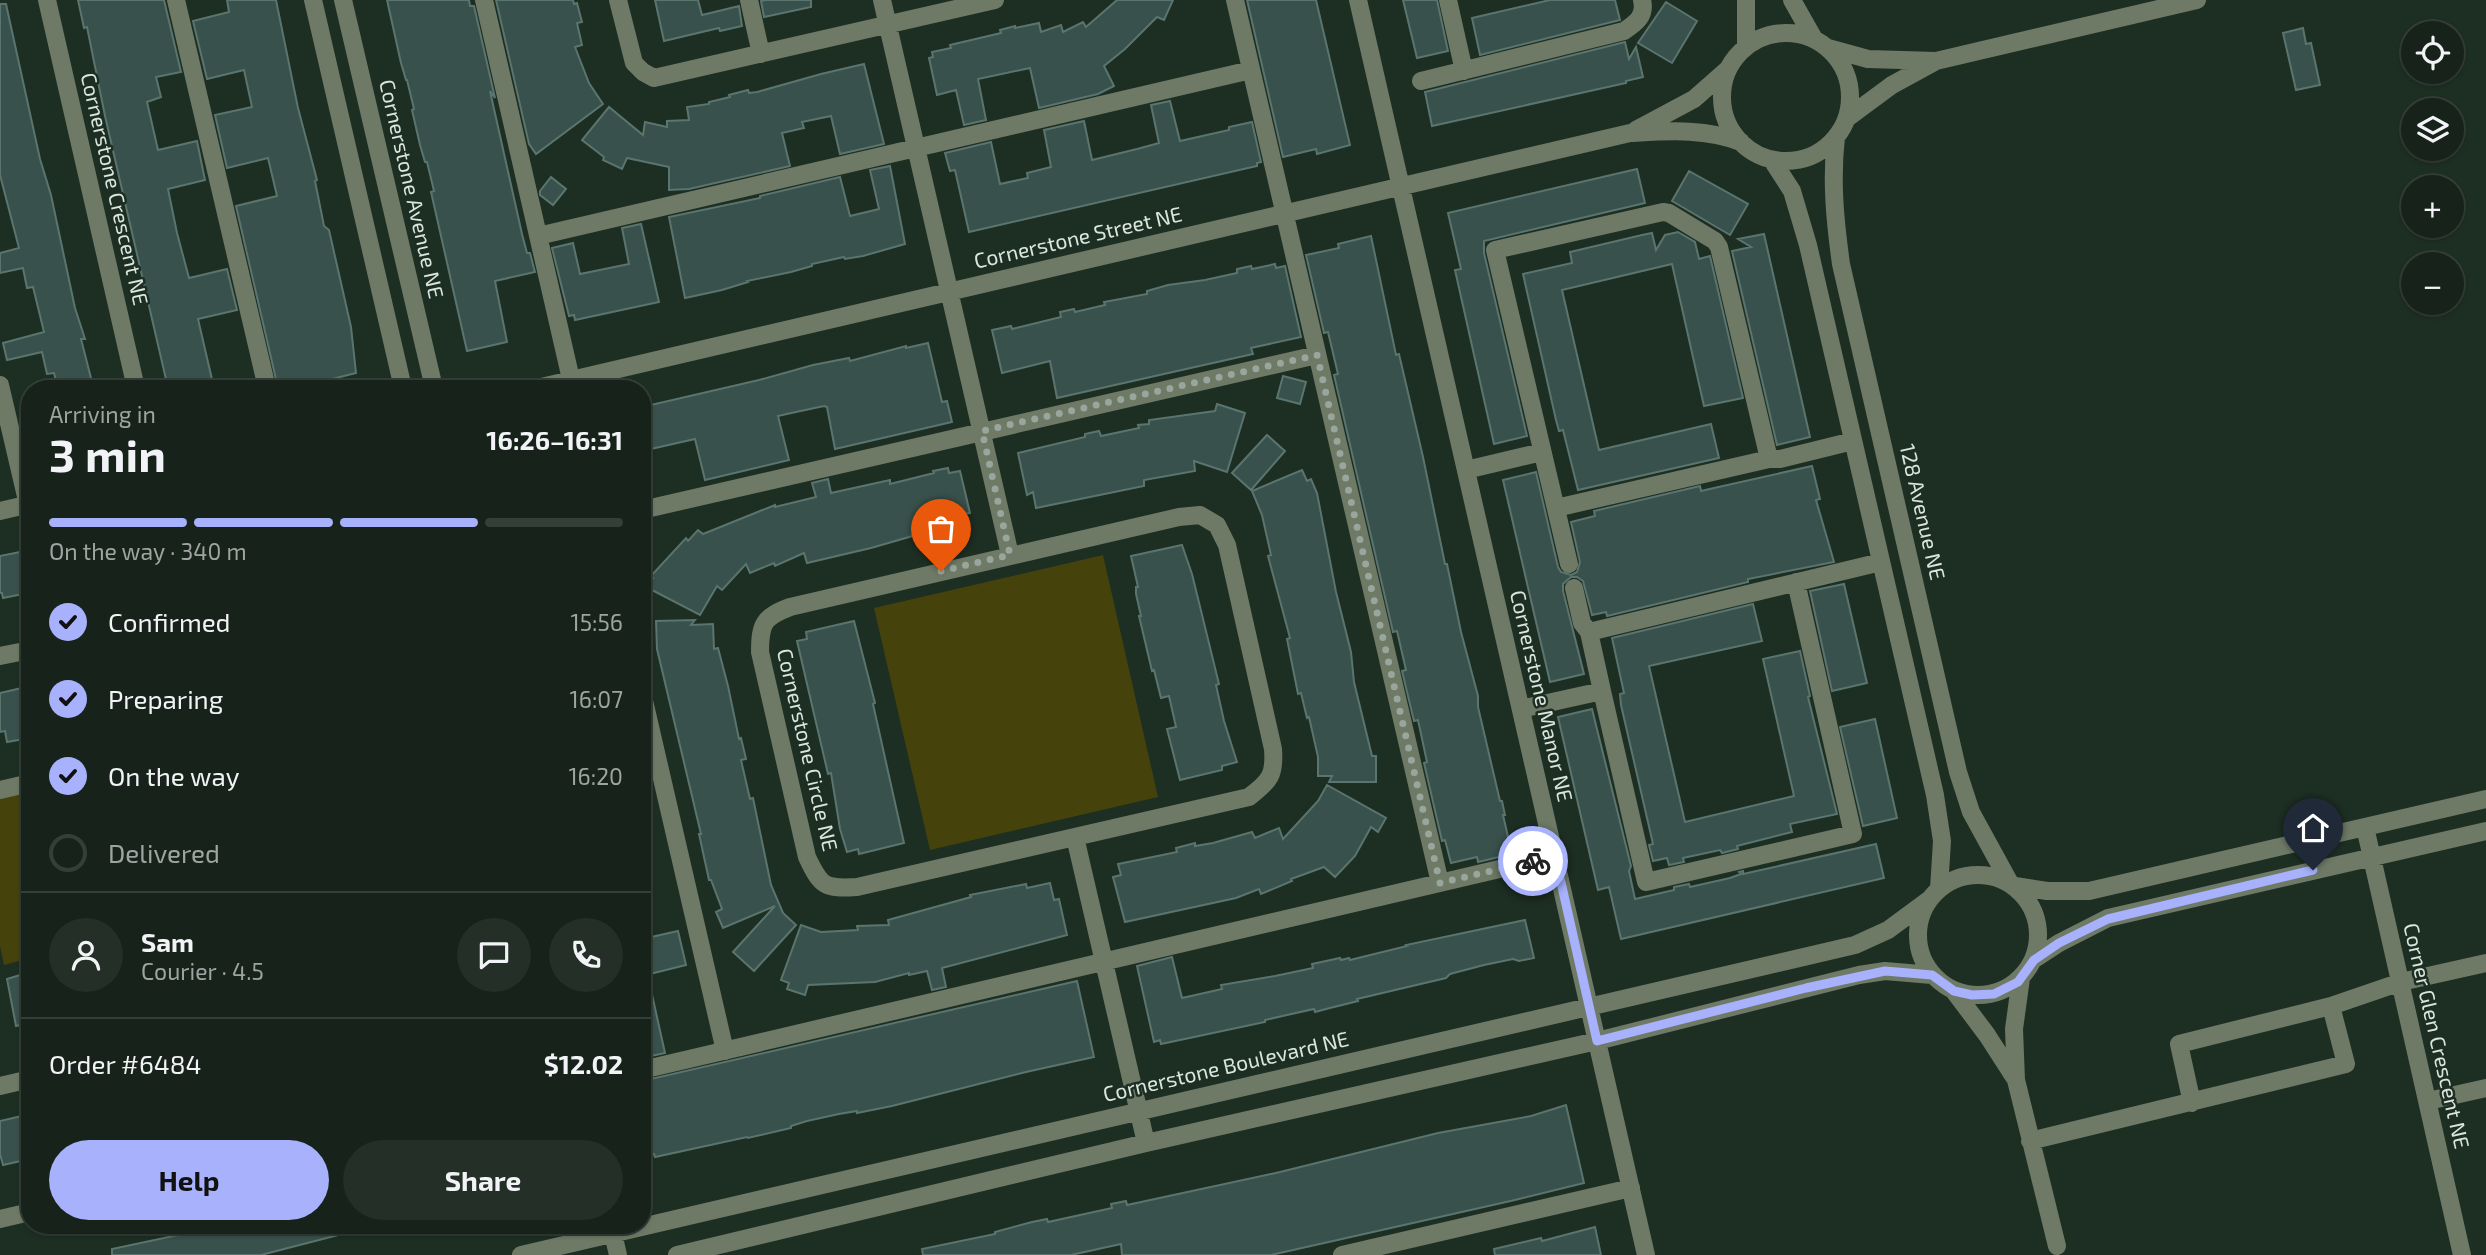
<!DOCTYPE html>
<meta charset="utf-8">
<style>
body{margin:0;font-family:"Exo 2",sans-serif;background:#232f27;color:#f1f3f6;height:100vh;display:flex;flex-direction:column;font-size:26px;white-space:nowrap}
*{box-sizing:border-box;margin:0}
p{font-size:23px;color:#9ea4a2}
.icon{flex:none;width:38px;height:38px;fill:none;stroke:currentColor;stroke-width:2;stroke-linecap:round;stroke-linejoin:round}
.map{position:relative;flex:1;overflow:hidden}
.side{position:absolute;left:21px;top:380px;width:630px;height:854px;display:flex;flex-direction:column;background:#16221a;border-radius:28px;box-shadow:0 2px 5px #0004,0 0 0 2px #353f39}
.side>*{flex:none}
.controls{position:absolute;left:2401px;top:21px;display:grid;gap:14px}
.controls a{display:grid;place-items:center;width:63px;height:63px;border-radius:50%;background:#16221a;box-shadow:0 2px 5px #0004,0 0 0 2px #353f39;font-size:35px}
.pin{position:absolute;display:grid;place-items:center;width:60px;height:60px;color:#fff;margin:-72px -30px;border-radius:50% 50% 50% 0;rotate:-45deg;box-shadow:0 0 7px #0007}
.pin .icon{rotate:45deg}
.courier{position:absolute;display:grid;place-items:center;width:70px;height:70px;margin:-35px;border:5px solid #a7b1fc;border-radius:50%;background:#fff;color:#222;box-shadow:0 2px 9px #0007}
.headline em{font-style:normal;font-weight:700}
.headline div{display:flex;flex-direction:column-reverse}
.headline{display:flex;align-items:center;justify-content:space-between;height:119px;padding:0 28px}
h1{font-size:46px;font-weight:700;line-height:52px}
.bar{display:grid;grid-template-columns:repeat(4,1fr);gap:10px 7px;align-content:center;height:84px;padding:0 28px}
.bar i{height:9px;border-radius:5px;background:#353f39}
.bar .active{background:#a7b1fc}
.bar p{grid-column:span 4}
.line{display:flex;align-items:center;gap:18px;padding:0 28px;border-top:2px solid #353f39}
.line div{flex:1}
.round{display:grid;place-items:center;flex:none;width:74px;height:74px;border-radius:37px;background:#232f27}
ol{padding:0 28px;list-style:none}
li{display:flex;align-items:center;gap:21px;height:77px}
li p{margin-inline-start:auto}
li .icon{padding:7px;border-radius:50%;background:#a7b1fc;color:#111;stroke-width:4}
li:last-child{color:#9ea4a2}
li i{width:38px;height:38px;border:4px solid #353f39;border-radius:50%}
.action{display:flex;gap:14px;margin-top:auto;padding:14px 28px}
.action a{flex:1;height:80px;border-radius:42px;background:#a7b1fc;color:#111;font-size:28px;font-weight:700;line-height:80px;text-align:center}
.action a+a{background:#232f27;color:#f1f3f6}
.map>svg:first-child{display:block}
.green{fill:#45430b}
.building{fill:#39514c;stroke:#5a746e;stroke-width:2}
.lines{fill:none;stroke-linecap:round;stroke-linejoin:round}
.minor{stroke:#6e7a66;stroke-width:18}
.done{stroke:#98a69d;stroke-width:7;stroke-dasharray:0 12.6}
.route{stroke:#a7b1fc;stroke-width:9}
.labels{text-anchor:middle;stroke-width:5;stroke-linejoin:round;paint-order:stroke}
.street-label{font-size:21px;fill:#dae6de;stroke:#1d2e23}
</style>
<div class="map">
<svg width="2486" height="1255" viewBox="0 0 2486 1255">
<rect width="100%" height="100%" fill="#1d2e23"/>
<path class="green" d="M1103,555L1158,797L930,850L874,608Z
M30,783V958L4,965L0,946V790Z"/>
<path class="building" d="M78,0H164L181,72L156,77L161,97L147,102L158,150L197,141L205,180L168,189L177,233L189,278L227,269L237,310L198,319L214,388H168L105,116L87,27L84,28Z
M227,0H276L298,108L317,180L315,181L324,226L329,230L351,327L356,373L297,388H278L236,206L277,196L268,158L227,168L215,115L252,107L244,70L207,79L193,21L229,12Z
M387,0H469L470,6H474L495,98L490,91L522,234L527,253H530L535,272L495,281L507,342L467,351L431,192L434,191L427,162H425L420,145L412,110L414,109L407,80H406L401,63Z
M496,0H573L574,4L577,3L582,22L577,23L582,45L575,47L589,83L603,104L536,154L529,144Z
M655,0H698L702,15L739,6L742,26L720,31L719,28L664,41Z
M766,0H811V7L764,17L761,1Z
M1117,0H1173L1164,20L1157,17L1125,49L1104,66L1114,86L1098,94L1039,108L1030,68L978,79L986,120L964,125L956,90L937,95L929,58L933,57L932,52L951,48L950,45L1001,33L1000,30L1015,26V28L1039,23L1041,32L1061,25L1063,32L1083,22L1086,27Z
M1247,0H1316L1350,145L1317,154L1316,149L1283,157Z
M1403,0H1437L1448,51L1417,58Z
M1550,0H1615L1620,20L1480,55L1472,18Z
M1666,2L1697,21L1672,63L1638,43Z
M0,4H6L40,159L51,195L75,308L85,339H81L92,382H90L91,388H58L54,373L47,374L42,352L7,360L3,343L44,332L33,287L27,288L23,268L0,273V253L19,248L0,175Z
M2303,28L2306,44L2311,43L2320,85L2296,90L2283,33Z
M1625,42L1629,59L1636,47L1643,77L1626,81V83L1432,126L1425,92Z
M864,64L884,144L840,154L831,116L802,122L804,128L782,133L790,166L689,189L669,190V167L627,158L622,169L603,160L604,157L582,140L609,107L643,135L645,122L667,127V121L689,120L687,107L709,104V102L730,97L729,95L748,90L749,93L757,92L821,74Z
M1170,101L1180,141L1229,130V127L1252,122L1261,162L1257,163V166L969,232L955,170L950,171L945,153L991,142L1000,184L1028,178L1027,173L1051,167L1044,130L1084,121L1092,160L1137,149L1159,143L1151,105Z
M890,166L905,244L863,256L845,259L844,257L812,264V266L791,272L747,281L748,282L722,290L685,298L669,217L760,198V196L840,177L850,216L879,209L870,170Z
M1637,169L1645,203L1484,241V253L1527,436L1494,444L1455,270L1461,269L1448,213Z
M1689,171L1748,204L1730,235L1672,201Z
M551,177L566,189L553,205L540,195V191Z
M641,224L659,302L575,320L574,315L569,316L552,248L573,243L580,274L629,264L622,228Z
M1678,232L1695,242L1699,259L1710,256L1743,398L1704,406L1672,264L1562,290L1599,450L1711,424L1719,458L1578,490L1563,430L1559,431L1556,420L1523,274L1572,263L1570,252L1642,235L1652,233L1656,250L1665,235Z
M1764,234L1810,437L1777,445L1732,251L1751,247L1738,239Z
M1371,236L1396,355L1399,354L1423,457L1445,564H1447L1461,632L1478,696V707L1500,801H1502L1505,815H1503L1512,854L1478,862L1477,857L1451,863L1445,840L1442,841L1424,763L1427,762L1418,720L1414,721L1402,671L1406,670L1397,631L1393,632L1334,375L1338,374L1328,332L1324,333L1306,255L1339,248L1338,244Z
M1275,264L1276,268L1285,266L1301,337L1251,348L1253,354L1057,398L1050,361L1002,373L992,330L1011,326L1012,329L1061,317L1060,312L1074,309L1075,312L1105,305L1104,302L1147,294V291L1168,285L1205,280L1237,273V269L1251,266L1252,269Z
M928,343L942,402L947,401L952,422L835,449L827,407L824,406L796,412L778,416L789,460L705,480L695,439L642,451V407L759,380L813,365L849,358L850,361L906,346V348Z
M1283,376L1306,382L1300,404L1277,398Z
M1217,404L1245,413L1227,472L1194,461L1195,471L1144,480V486L1036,508L1033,492L1027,495L1018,453L1085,437V434L1099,431L1101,436L1139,428L1138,425L1149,424V420L1215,411Z
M30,430V449L27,450L23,432Z
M1267,435L1285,451L1251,490L1232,473Z
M1812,466L1820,499L1816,500L1834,562L1748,579V582L1607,616L1606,612L1592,615L1583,581L1577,577H1571L1563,584V591L1584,674L1550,682L1503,480L1536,472L1558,567L1561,572L1571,575L1577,572L1580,562L1571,522L1595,516L1594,511L1700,486L1701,491L1714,488Z
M948,468L949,473L960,471L970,513L964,514L966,523L961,526L923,533L871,548L807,563L804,553L775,566L774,563L750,573L746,564L722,590L717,586L700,615L648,588L653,578L650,577L686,538L688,541L698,530L703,534L775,505V507L816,497L812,483L828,479L831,493L890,480V484L934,473L933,471Z
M1302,470L1307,481L1311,479L1317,493L1336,592L1351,652L1354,682L1372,756H1376V782H1329L1332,776H1318V757L1309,717L1307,718L1301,693L1298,694L1287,639L1290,638L1268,556L1271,555L1262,515L1252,491Z
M1182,545L1192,574L1219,684L1216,685L1224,721L1237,762L1222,766V770L1180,780L1167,729L1176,727L1169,696L1161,698L1154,670L1152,671L1139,616H1141L1136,594V587H1138L1131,556Z
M30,550V589L22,591L23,594L3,598L2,593H0V556Z
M1844,584L1867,683L1832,691L1810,591Z
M1753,604L1762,641L1649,666L1685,822L1794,796L1763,659L1800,651L1810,696L1808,697L1837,814L1790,824L1792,832L1737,846L1738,849L1722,853L1720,850L1683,858L1684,862L1669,865L1667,858L1653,861L1649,845L1653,844L1621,705L1620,694L1624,693L1612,638Z
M695,620L691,625L713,624L714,649L718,648L728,686L739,739L741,738L746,759L741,760L750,799L753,798L771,885L783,913L796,925L754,971L733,952L775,906L723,928L716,912L722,909L711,880H709L699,834H701L657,649L656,621Z
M854,621L875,703L873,704L904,843L859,854L858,849L847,852L840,829L831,773L828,774L797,641L807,639L806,632Z
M30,686V738L7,742L5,731L0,732V693Z
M1592,709L1631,866L1629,871L1635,899L1674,890V887L1689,884L1690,887L1730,878L1741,874L1739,872L1743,871V874L1876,844L1884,878L1621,939L1609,887L1598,890L1558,717Z
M1875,719L1897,818L1863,826L1840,727Z
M1327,785L1386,818L1378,832L1371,827L1355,856L1335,877L1324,867L1291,879L1292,881L1261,894L1259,889L1236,898L1125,922L1113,877L1121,875L1118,864L1177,852L1176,848L1195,843V846L1213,843L1252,832L1255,838L1279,828L1283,839L1318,801Z
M1050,883L1054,900L1059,899L1067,935L942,968L946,987L932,990L927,971L909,975V973L875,982L808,985L805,995L787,989L789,983L781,980L801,925L821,932L858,930L857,926L889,925L888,920L971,897L970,895L1026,884L1027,888Z
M1525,920L1534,958L1519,961L1513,959L1484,965L1450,974L1446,978L1357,999L1358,1001L1330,1008L1315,1012L1314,1009L1265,1020V1022L1161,1044L1160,1040L1154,1042L1137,966L1172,957L1182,998L1222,989L1221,985L1275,976L1313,968L1312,964L1340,958L1341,960L1349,958L1350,960L1407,946L1406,945Z
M678,931L686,965L642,976V939Z
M30,972V1023L16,1026L7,979Z
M649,981L665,1053L642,1058V982Z
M1077,981L1094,1057L1026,1072L892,1106L857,1113V1111L839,1114L807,1121L791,1126V1128L748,1138L747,1137L655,1157L654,1154L644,1156L642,1081Z
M1566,1105L1584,1183L1515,1200L1271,1255H1122L1121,1244L1071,1255H923L922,1249L995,1234V1232L1032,1222L1047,1219L1048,1222L1112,1208L1111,1204L1126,1201L1127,1205L1280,1172L1438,1133L1531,1116Z
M30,1114V1159L3,1165L0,1154V1121Z
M225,1225H353L354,1231L261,1255H112V1249Z
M1595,1227L1601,1255H1495L1494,1249L1541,1238L1542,1241Z"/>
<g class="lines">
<path class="minor" d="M47,0L136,388
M176,0L267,388
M313,0L403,388
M343,0L434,388
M484,0L573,388
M618,0L634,63L643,72L654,78L995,0
M749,0L761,54
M882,0L1010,555
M1235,0L1440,883
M1358,0L1646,1255
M1448,0L1464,71
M1746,0V47
M1792,0L1814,39
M1722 97a64 64 0 1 1 128 0a64 64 0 1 1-128 0Z
M1828,48L1868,59L1936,61L2197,0
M1421,81L1624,31C1636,23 1646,16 1642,0
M1846,119L1892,85L1936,61
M1636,130L1694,99L1728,69
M1836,137C1831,180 1835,221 1841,264L1958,772L1971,812L2011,885
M1772,160L1792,191L1808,245L1935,795L1942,841L1939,889
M538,236L1251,70
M0,385L28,505
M537,388L1630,133C1668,131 1705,128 1741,142
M1769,459H1780L1853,441
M1466,470L1542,452
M1556,508L1769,459L1719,247L1715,241L1669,213L1663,212L1495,250C1520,355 1544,459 1569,564
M642,510L1317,355
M0,511L30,504
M1200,515L1217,525L1227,545L1273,749C1275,775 1270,781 1249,797L857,887C825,889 821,887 807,857L760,652C760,623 764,617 790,607L1179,517Z
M1589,632L1881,562
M0,656L30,650
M1602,691L1646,882L1853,834L1796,582
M642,692L725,1051
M1521,709L1602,691L1589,632L1582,623L1574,588
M0,790L30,783
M2365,827L2462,1255
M1075,837L1146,1143
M1918 935a60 60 0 1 1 120 0a60 60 0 1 1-120 0Z
M2015,886L2047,891H2089L2486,799
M2033,960L2059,943L2108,918L2486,831
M2021,978L2014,1029L2016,1080L2057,1246
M1954,991L1987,1035L2014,1077
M2331,1006L2401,982L2486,963
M642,1070L1555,856
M0,1086L30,1079
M2428,1101L2486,1088
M2030,1141L2346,1064L2331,1006L2179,1044L2192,1103
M0,1219L30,1212
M611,1225L618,1255
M521,1255L1855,945L1888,930L1930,899
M677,1255L1146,1143L1597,1041L1859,975L1885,971L1932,975
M1342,1255L1631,1188"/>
</g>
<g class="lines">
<path class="done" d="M941,571L1010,555L982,431L1317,355L1440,883L1533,861"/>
<path class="route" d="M1533,861L1555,856L1597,1041L1806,988L1885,971L1932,975L1954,991L1972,995L1994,994L2018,982L2034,960L2059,943L2108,919L2313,870"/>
</g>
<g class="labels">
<g class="street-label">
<text transform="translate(114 189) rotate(77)" y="7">Cornerstone Crescent NE</text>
<text transform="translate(411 189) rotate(77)" y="7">Cornerstone Avenue NE</text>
<text transform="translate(1078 238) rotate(-13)" y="7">Cornerstone Street NE</text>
<text transform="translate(1922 512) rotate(77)" y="7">128 Avenue NE</text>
<text transform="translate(1541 696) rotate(77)" y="7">Cornerstone Manor NE</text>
<text transform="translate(807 750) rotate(77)" y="7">Cornerstone Circle NE</text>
<text transform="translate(2436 1036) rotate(77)" y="7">Corner Glen Crescent NE</text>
<text transform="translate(1226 1067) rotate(-13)" y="7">Cornerstone Boulevard NE</text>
</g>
</g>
</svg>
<div class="controls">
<a><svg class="icon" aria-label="locate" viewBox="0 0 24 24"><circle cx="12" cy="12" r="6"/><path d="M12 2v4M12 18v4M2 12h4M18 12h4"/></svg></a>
<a><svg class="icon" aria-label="layers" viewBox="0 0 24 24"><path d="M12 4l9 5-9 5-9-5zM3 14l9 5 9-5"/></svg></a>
<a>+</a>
<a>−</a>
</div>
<div class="pin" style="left:941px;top:571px;background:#ea580c"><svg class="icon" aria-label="bag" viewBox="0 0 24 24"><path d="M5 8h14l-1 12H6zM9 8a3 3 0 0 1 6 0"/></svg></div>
<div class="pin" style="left:2313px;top:870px;background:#1f2937"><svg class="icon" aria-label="home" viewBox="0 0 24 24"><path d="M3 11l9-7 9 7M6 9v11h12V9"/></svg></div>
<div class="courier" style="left:1533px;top:861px"><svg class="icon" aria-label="bike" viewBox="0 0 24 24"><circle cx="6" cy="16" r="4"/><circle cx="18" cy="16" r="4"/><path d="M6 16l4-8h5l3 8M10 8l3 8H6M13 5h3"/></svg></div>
<section class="side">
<div class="headline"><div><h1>3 min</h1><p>Arriving in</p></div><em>16:26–16:31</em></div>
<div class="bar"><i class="active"></i><i class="active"></i><i class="active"></i><i></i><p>On the way · 340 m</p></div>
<ol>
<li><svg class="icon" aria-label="check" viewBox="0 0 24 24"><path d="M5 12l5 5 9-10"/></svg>Confirmed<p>15:56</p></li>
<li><svg class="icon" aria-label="check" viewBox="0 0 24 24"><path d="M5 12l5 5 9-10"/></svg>Preparing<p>16:07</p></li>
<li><svg class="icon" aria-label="check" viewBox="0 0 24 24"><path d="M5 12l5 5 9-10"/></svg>On the way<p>16:20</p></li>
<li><i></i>Delivered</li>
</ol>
<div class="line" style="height:126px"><a class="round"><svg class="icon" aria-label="person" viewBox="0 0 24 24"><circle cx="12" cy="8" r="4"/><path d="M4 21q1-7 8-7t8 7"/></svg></a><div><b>Sam</b><p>Courier · 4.5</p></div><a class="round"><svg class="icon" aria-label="chat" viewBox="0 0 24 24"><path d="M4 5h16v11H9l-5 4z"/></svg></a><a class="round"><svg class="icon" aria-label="phone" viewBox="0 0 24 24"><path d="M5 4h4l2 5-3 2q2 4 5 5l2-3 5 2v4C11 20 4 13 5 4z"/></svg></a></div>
<div class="line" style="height:91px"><div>Order #6484</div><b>$12.02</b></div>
<div class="action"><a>Help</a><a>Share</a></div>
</section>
</div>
